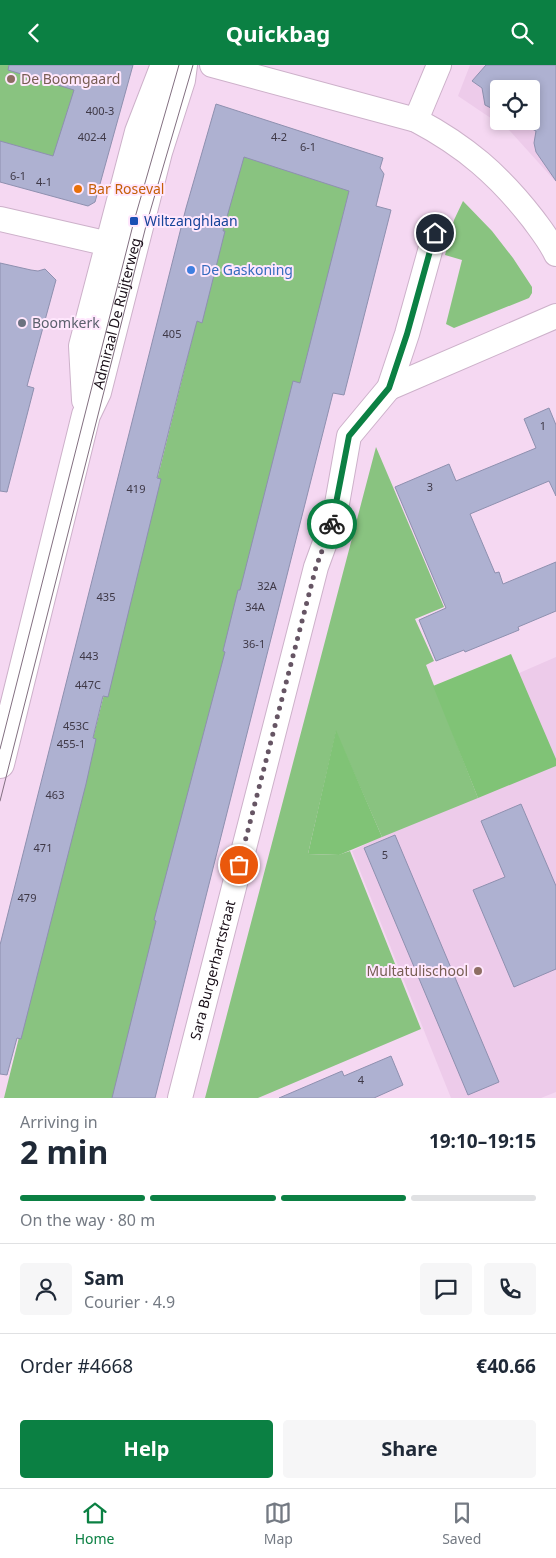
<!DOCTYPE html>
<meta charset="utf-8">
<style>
body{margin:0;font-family:"Noto Sans",sans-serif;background:#f6f6f7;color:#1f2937;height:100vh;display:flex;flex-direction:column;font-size:19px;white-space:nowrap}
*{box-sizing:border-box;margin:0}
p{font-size:16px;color:#747a83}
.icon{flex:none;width:28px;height:28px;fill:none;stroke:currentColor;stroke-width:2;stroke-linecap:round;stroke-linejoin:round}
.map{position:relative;height:1033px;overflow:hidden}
.side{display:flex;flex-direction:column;background:#fff;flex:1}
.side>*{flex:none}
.tools{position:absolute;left:490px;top:15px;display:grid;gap:10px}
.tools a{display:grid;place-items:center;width:50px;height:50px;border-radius:5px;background:#fff;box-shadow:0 2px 8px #0003;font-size:25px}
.pin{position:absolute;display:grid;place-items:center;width:42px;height:42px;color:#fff;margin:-21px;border:2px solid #fff;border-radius:50%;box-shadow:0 1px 5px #0007}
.courier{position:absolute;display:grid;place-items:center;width:50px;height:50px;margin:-25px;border:4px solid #0b8043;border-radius:50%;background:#fff;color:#222;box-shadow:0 1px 6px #0007}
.summary em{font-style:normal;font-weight:700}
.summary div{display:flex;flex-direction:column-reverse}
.summary{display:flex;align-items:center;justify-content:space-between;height:85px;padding:0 20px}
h1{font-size:32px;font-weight:700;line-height:38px}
.bar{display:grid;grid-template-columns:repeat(4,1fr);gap:8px 5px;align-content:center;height:60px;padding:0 20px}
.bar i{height:6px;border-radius:4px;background:#e0e1e3}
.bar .current{background:#0b8043}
.bar p{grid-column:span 4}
.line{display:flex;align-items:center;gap:12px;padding:0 20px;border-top:1px solid #e0e1e3}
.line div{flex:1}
.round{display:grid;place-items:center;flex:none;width:52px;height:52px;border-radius:5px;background:#f6f6f7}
.button{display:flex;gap:10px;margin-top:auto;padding:10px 20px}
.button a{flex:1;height:58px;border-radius:5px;background:#0b8043;color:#fff;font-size:20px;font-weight:700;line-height:58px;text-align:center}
.button a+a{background:#f6f6f7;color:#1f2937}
header{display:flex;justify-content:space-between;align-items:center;height:65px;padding:0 20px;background:#0b8043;color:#fff;font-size:22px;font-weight:700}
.tabs{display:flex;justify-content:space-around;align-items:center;height:70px;border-top:1px solid #e0e1e3;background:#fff;font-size:14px;color:#747a83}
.tabs a{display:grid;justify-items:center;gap:2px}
.tabs .current{color:#0b8043}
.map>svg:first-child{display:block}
.built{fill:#edcbea;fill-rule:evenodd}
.green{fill:#89c380}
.forest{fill:#80c376}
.building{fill:#aeb1d1;stroke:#8e90af}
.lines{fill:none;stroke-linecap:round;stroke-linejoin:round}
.minor-casing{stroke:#cdb1ca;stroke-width:26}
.tertiary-casing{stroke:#cdb1ca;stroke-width:30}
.minor{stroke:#fff;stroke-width:24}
.tertiary{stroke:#fff;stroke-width:28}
.tram{stroke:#826f80;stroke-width:1}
.done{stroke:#665564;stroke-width:5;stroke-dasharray:0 9}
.route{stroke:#0b8043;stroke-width:6}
.education-dot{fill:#8d6e63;stroke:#ffe7fd;stroke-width:2}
.food-dot{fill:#e8710a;stroke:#ffe7fd;stroke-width:2}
.transit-dot{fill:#1a4fb4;stroke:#ffe7fd;stroke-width:2}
.shop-dot{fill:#3f7fe0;stroke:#ffe7fd;stroke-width:2}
.worship-dot{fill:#6b7280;stroke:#ffe7fd;stroke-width:2}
.labels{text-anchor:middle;stroke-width:4;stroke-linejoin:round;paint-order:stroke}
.number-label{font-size:11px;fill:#3e3846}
.education-label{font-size:14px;fill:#785e54;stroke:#ffe7fd;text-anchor:start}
.food-label{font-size:14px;fill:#c56008;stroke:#ffe7fd;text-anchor:start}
.transit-label{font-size:14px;fill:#164399;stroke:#ffe7fd;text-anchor:start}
.shop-label{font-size:14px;fill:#366cbe;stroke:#ffe7fd;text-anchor:start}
.street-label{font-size:14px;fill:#190f18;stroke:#ffe7fd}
.worship-label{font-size:14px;fill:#5b616d;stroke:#ffe7fd;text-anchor:start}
</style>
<header><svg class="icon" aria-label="back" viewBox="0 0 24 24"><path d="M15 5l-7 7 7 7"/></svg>Quickbag<svg class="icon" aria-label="search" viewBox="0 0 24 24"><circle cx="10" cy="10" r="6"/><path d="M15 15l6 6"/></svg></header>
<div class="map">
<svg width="556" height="1033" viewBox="0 0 556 1033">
<rect width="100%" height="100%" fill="#f5d8f2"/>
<path class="built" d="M470,0H556V117L510,66L458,31ZM499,24H531V56H499Z
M556,592V1027L541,1033H451L352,786L542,694L510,612Z"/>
<path class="green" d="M0,0H112L65,116L0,100Z
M242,72L363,114L129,1033H4Z
M463,136L492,166L513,193L532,222V228L529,233L454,263L446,259L462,195L445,190L454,155Z
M376,382L444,542L415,554L434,596L426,600L478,733L382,772L336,667L308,789L338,790L350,786L421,964L258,1033H205Z"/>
<path class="forest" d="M511,589L556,694V701L478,733L433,621Z
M336,665L382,772L339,790L308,789Z"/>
<path class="building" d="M9,0H133L95,137L88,141L0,117V76L53,91L74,25L8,5Z
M486,0H556V116L536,87L534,78L536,66L517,56H531V24H499V47L485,40L482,23L472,16Z
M216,39L383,93L380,103L384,109L376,141L391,145L344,330L333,328L155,1033H112L156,856L154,855L225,587L223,586L238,525H240L293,316L300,318L349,126L244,92L223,166H225L202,258L197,256L183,309L157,413L161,414L129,545L108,632L103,631L93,673L96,674L86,719L21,974L17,973L7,1010L0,1009V880L186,143Z
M0,198L31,205L38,206L45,204L56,215L27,321L34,323L7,427L0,426Z
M549,343L556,360V431L549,416L470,449L495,508L499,507L503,519L556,497V546L518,562L519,565L465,587L464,585L436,596L419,555L446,543L395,422L449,399L456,416L536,383L524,354Z
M521,739L556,821V904L514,922L473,825L505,812L481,756Z
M395,770L499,1017L468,1030L364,783Z
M391,991L403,1020L374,1033H279L342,1006L344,1011Z"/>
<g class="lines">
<g class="minor-casing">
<g id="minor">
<path d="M212,0L416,55C465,81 499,110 533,154C541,165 550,176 556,189"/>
<path d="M416,55L439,0"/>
<path d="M0,154L109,179"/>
<path d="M389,323L556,251"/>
<path id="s1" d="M180,1033L316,502L335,450L349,371L389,323L407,269L435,168"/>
</g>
</g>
<g class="tertiary-casing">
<g id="tertiary">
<path d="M86,335L83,281L139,67L163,5L170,0"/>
<path id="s2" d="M0,699L86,350L97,327L158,87L181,15L183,0"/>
</g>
</g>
<use href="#minor" class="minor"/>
<use href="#tertiary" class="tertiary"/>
<path class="tram" d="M0,684L134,156L179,0
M0,736L147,157L193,0"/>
</g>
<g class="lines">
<path class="done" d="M239,800L316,502L332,459"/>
<path class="route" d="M332,459L349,371L389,323L407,269L435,168"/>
</g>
<g class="education-dot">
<circle cx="11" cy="14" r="5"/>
<circle cx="478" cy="906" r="5"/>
</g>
<circle class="food-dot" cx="78" cy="124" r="5"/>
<rect class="transit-dot" x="129" y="151" width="10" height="10" rx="2.5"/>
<circle class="shop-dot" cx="191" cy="205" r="5"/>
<circle class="worship-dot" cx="22" cy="258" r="5"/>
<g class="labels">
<g class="number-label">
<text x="100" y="50">400-3</text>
<text x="92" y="76">402-4</text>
<text x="279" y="76">4-2</text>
<text x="308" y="86">6-1</text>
<text x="18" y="115">6-1</text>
<text x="44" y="121">4-1</text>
<text x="172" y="273">405</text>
<text x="543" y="365">1</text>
<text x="430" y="426">3</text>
<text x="136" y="428">419</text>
<text x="267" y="525">32A</text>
<text x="106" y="536">435</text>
<text x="255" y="546">34A</text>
<text x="254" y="583">36-1</text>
<text x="89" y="595">443</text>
<text x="88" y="624">447C</text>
<text x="76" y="665">453C</text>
<text x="71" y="683">455-1</text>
<text x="55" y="734">463</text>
<text x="43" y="787">471</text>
<text x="385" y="794">5</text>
<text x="27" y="837">479</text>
<text x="361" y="1019">4</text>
</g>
<g class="education-label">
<text x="21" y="19">De Boomgaard</text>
<text x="468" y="911" text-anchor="end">Multatulischool</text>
</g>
<g class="food-label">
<text x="88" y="129">Bar Roseval</text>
</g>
<g class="transit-label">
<text x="144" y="161">Wiltzanghlaan</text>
</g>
<g class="shop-label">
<text x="201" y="210">De Gaskoning</text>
</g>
<g class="street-label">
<text dy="5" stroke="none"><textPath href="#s2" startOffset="466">Admiraal De Ruijterweg</textPath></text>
<text dy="5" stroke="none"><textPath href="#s1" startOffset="132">Sara Burgerhartstraat</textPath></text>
</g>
<g class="worship-label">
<text x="32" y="263">Boomkerk</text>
</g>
</g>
</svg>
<div class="tools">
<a><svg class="icon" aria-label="locate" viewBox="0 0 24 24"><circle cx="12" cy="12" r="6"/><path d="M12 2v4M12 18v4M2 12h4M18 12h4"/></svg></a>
</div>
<div class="pin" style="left:239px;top:800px;background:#ea580c"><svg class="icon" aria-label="bag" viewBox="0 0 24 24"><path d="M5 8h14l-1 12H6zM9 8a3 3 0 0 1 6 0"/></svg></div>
<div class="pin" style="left:435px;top:168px;background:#1f2937"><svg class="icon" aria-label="home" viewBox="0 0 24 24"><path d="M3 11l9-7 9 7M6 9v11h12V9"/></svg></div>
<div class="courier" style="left:332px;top:459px"><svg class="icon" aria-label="bike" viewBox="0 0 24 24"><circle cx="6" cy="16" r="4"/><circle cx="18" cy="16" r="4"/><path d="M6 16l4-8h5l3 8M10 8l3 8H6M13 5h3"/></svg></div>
</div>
<section class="side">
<div class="summary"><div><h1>2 min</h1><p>Arriving in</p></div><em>19:10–19:15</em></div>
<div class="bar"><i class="current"></i><i class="current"></i><i class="current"></i><i></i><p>On the way · 80 m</p></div>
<div class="line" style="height:90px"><a class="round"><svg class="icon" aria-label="person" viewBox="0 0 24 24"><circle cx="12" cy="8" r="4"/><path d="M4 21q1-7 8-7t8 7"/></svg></a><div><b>Sam</b><p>Courier · 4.9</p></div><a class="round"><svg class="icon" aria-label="chat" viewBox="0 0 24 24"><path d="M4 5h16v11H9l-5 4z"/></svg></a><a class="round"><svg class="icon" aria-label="phone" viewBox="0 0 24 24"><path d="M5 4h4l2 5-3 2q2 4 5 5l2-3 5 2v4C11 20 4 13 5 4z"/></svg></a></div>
<div class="line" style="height:65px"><div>Order #4668</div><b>€40.66</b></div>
<div class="button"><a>Help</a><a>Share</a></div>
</section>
<nav class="tabs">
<a class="current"><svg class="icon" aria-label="home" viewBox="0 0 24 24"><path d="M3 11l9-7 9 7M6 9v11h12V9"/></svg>Home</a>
<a><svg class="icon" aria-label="map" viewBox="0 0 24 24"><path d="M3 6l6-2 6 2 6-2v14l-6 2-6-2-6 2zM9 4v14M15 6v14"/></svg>Map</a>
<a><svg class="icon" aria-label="saved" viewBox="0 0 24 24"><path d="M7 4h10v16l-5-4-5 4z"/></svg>Saved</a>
</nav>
